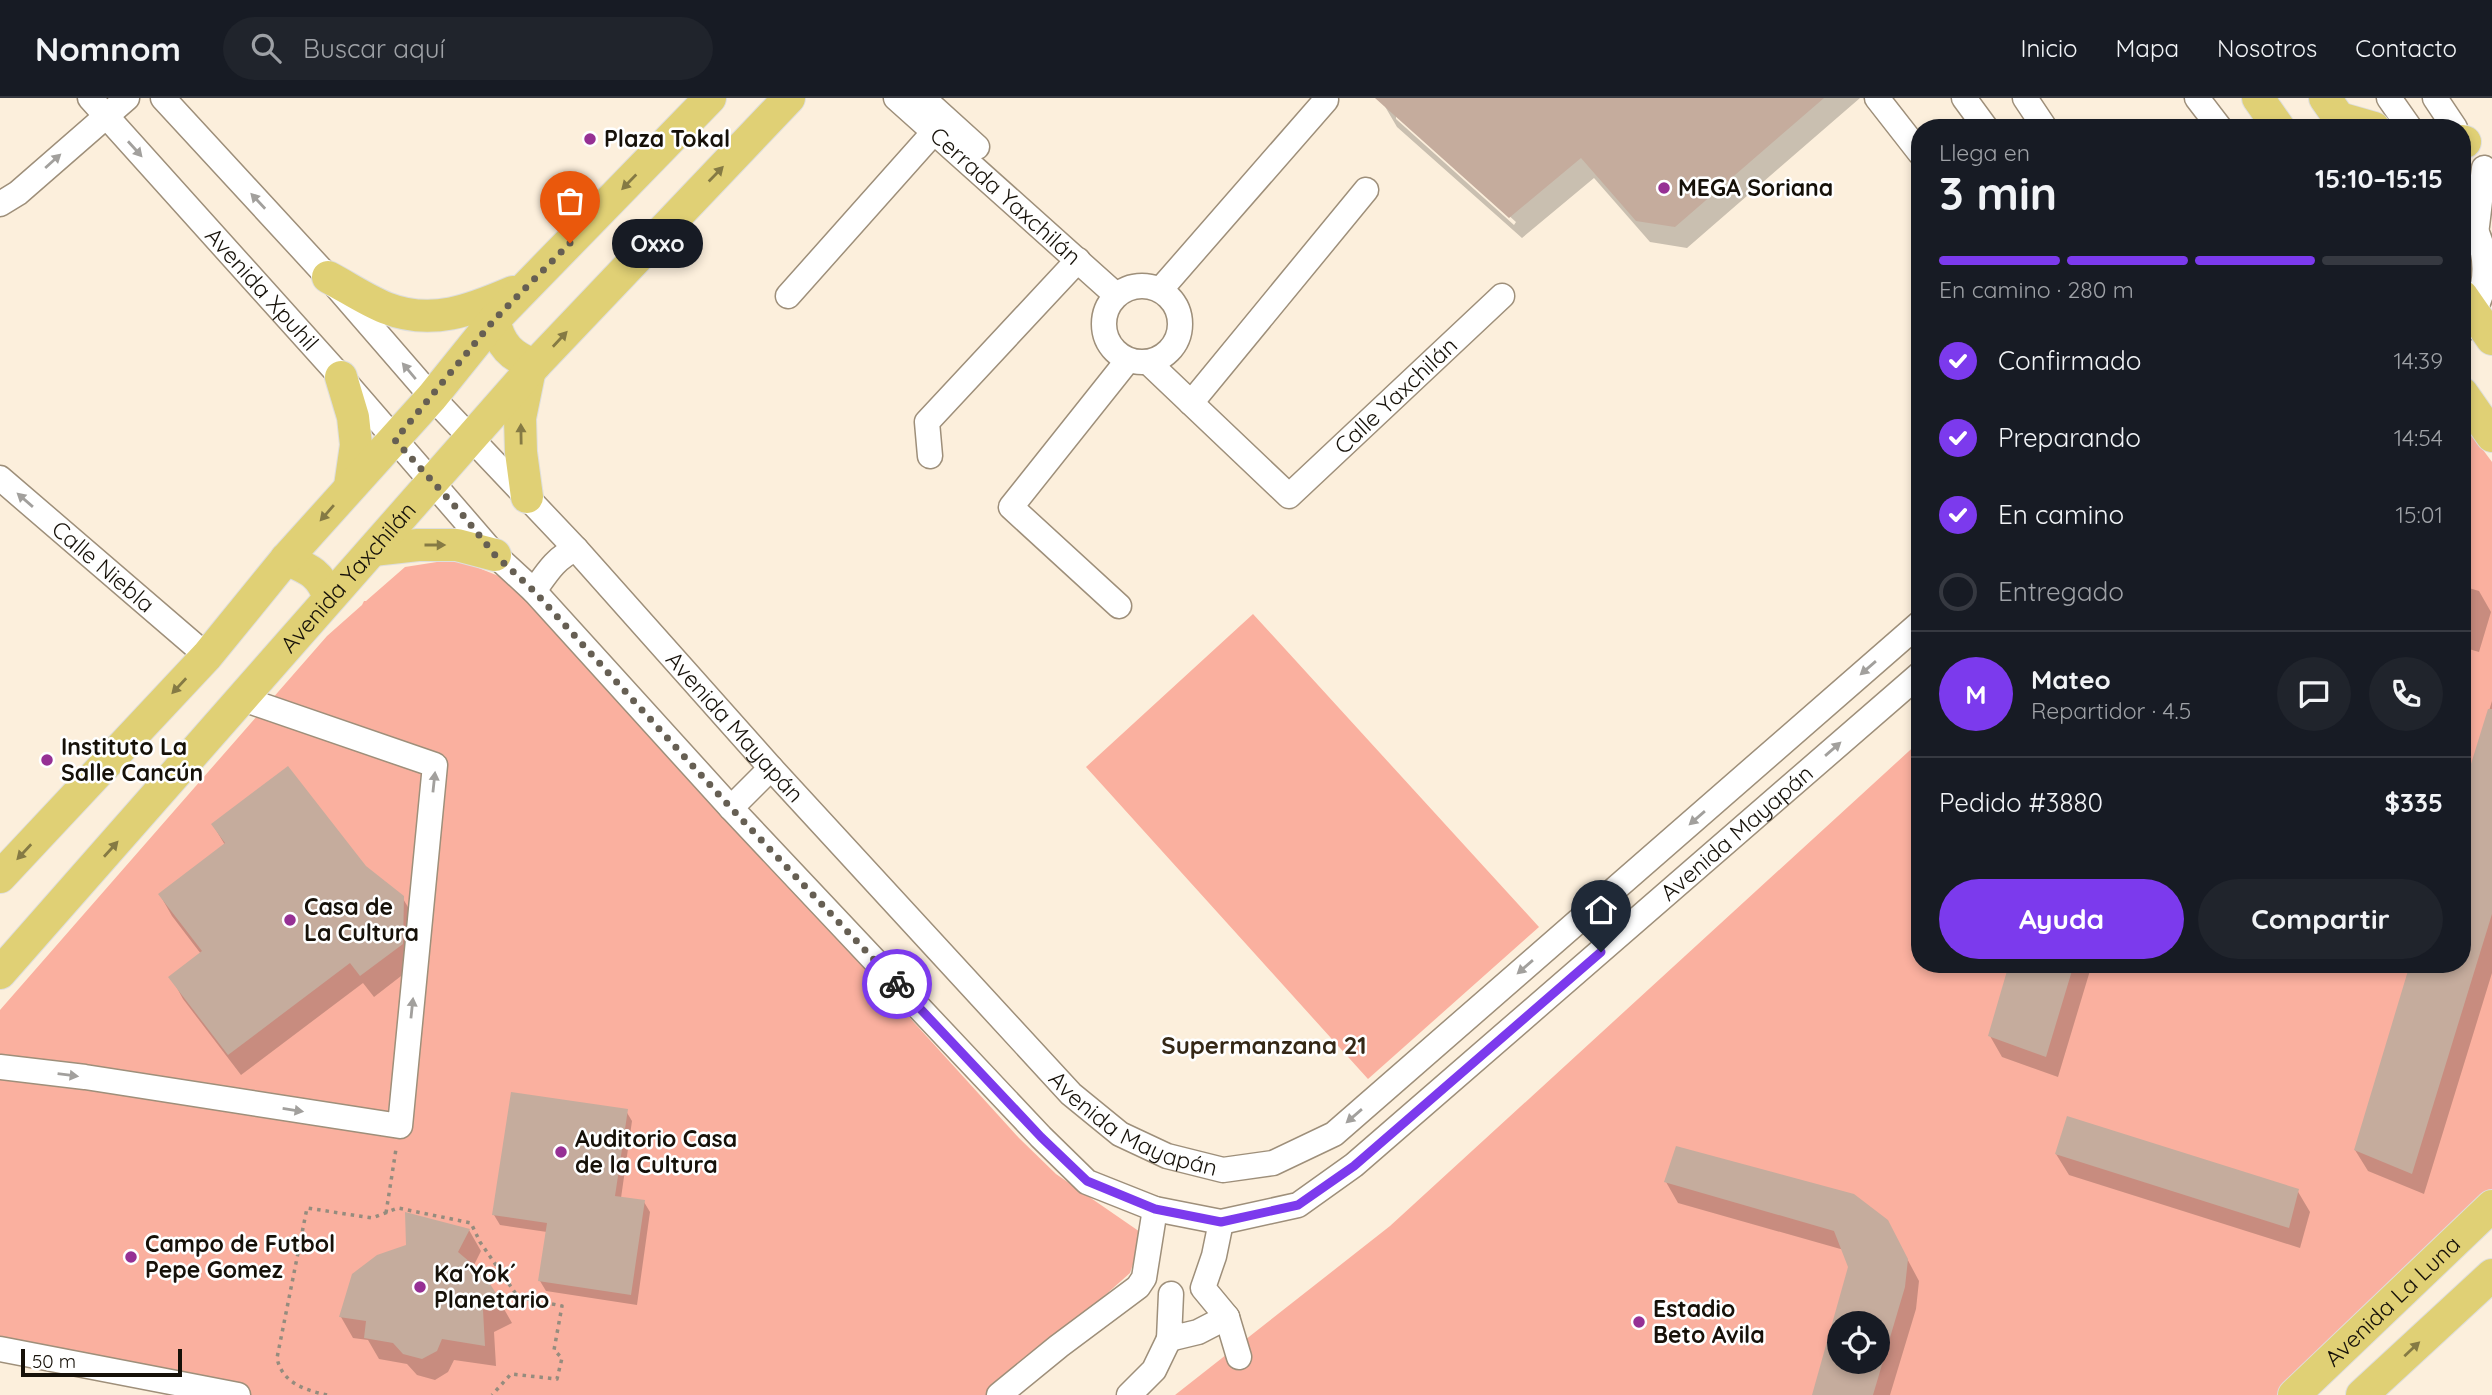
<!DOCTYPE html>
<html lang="es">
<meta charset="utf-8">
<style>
body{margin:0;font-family:Quicksand,sans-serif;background:#20242c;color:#f1f3f6;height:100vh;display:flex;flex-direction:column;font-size:26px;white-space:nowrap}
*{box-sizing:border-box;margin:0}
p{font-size:23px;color:#9ea1a6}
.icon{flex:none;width:38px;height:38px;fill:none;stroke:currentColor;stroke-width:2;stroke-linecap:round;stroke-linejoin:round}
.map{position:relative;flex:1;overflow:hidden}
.panel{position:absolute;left:1911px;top:21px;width:560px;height:854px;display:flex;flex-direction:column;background:#171b24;border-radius:28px;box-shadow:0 4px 10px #0003}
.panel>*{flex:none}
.buttons{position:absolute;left:1827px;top:1213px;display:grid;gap:14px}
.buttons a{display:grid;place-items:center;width:63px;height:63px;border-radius:50%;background:#171b24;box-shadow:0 4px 10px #0003;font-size:35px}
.scale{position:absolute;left:21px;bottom:18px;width:161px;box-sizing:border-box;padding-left:7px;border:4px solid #161109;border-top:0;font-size:19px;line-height:24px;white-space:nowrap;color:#161109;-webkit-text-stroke:5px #fff;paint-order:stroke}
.pin{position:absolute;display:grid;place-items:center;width:60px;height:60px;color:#fff;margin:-72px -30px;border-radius:50% 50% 50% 0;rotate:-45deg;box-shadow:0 0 7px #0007}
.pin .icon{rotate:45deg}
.courier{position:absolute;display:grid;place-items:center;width:70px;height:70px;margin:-35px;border:5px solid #7c3aed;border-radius:50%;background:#fff;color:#222;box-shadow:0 2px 9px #0007}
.bubble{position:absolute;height:49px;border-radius:24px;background:#171b24;box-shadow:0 4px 10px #0003;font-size:23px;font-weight:700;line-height:49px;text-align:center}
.head em{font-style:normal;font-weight:700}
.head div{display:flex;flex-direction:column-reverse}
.head{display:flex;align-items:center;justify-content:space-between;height:119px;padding:0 28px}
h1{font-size:46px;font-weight:700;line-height:52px}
.bar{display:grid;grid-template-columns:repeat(4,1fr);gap:10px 7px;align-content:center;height:84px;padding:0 28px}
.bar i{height:9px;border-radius:5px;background:#363941}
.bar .active{background:#7c3aed}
.bar p{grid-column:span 4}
.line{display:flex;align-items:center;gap:18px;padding:0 28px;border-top:2px solid #363941}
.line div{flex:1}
.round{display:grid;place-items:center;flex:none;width:74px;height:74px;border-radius:37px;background:#20242c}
ol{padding:0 28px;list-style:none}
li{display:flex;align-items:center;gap:21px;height:77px}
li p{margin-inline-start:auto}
li .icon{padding:7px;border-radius:50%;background:#7c3aed;color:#fff;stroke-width:4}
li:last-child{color:#9ea1a6}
li i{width:38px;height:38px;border:4px solid #363941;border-radius:50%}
.button{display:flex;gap:14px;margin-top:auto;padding:14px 28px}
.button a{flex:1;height:80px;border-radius:42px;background:#7c3aed;color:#fff;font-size:28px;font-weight:700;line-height:80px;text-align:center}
.button a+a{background:#20242c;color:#f1f3f6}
header{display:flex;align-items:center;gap:42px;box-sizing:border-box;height:98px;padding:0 35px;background:#171b24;border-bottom:2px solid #363941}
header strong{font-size:33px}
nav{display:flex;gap:38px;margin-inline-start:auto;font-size:24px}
.search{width:490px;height:63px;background:#20242c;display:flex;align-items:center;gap:18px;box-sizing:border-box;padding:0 24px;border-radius:38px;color:#9ea1a6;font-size:26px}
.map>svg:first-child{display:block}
.green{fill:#fab09f;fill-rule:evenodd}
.shadow{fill:#0003;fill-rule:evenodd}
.building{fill:#c5ac9d;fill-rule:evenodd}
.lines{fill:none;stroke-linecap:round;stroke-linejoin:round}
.minor-casing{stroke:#9e8f7a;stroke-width:27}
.major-casing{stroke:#dededd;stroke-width:34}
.path{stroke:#958c7e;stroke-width:3.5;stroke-dasharray:3.5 5;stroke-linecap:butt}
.minor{stroke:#fff;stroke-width:24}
.major{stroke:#e0d075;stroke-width:32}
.oneway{fill:#a2a09d}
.oneway2{fill:#857a44}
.done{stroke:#665f53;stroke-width:7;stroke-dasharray:0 12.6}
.route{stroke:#7c3aed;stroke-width:9}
.poi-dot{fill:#963094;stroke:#fff;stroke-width:2.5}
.labels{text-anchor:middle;stroke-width:5;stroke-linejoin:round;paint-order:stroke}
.poi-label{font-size:23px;font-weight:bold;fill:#161109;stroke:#fff;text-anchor:start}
.street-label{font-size:23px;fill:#161109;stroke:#fff}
.neighbourhood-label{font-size:24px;font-weight:bold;fill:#352816;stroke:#fff}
</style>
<header>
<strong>Nomnom</strong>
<div class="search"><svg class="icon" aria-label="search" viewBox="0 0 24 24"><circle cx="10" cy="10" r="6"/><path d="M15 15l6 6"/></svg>Buscar aquí</div>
<nav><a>Inicio</a><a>Mapa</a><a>Nosotros</a><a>Contacto</a></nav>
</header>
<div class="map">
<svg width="2492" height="1297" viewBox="0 0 2492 1297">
<rect width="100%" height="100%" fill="#fcefdc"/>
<path class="green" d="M2462,327L2469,333L2492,364V1095L2280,1297H1175L1390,1128L1920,643V866H2462ZM1839,1225H1878V1264H1839Z
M456,461L514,484L1019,1040L1056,1076L1143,1136L1130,1175L993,1297H231L0,1251V912L327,538L362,507L364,503H366L405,469Z
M1253,516L1539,829L1368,981L1086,669Z"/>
<path class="shadow" d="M1380,0H1860L1687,150L1650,144L1594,80L1522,140L1397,29ZM1396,16L1516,124L1514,127L1396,21Z
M2462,488L2479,493L2491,514L2479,554L2462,549Z
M2492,603V875L2424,1096L2368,1073L2355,1052L2462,866V701Z
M213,727L364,769L402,799L415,821L414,868L374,899L363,885L241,977L183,901L171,879L201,856L172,818L160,797L225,747Z
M2011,866H2092L2058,979L2002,959L1990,938Z
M626,1013L632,1023L621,1100L644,1104L650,1114L637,1207L546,1193L540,1183L547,1134L500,1127L494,1117Z
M2056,1056L2297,1092L2310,1114L2300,1150L2069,1077Z
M1666,1084L1887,1123L1919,1183L1916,1211L1890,1297H1814L1850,1169L1844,1152L1678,1105ZM1839,1225H1878V1264H1839Z
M469,1132L481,1153L473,1169L500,1204L512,1225L494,1234L496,1268L454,1262L448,1274L435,1282L417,1277L407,1266L379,1261L368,1242L353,1240L341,1219Z"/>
<path class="building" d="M1375,0H1824L1675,129L1636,123L1581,60L1509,120Z
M2488,611H2492V816L2412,1076L2354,1052L2410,866H2462V695Z
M288,668L366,768L404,798L403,846L360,878L350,865L228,957L168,879L202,853L158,796L225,745L211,726Z
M2009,866H2074L2046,959L1988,938Z
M511,994L628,1011L615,1098L645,1102L631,1197L538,1183L547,1125L492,1117Z
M2067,1018L2299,1091L2289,1130L2055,1056Z
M1676,1048L1854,1096L1888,1122L1908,1161L1905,1189L1873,1297H1812L1848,1169L1834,1133L1664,1084ZM1839,1225H1878V1264H1839Z
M405,1114L470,1131L458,1154L483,1175L501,1203L483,1212L485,1248L442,1241L437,1253L422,1261L403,1256L393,1245L364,1240L366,1223L339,1219L352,1176L377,1157L406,1147Z"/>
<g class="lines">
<g class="minor-casing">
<g id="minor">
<path id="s1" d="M90,0L341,279L495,457L534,493L731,710L1041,1039L1087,1084L1155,1111L1221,1124L1298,1107L1354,1067L1920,576"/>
<path id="s2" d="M163,0L328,179L432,299L576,451L771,670L1071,996L1120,1036L1167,1058L1223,1072L1273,1065L1334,1036L1920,525"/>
<path id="s3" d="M896,0L1116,197"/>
<path d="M923,0L977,49"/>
<path d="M1877,0L1920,55"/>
<path d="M1964,0L1986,30"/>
<path d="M2025,0L2045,30"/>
<path d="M2197,0L2220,30"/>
<path d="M2389,0L2410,30"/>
<path d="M2435,0L2455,30"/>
<path d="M0,106L18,95L127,0"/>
<path d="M2462,109C2492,149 2492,193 2462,233"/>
<path d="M2477,128L2484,70"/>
<circle cx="1142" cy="226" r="38"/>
<path d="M1161,191L1326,2L1324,0"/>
<path d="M788,198L934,34"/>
<path id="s4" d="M1148,264L1289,398L1502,198"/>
<path d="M1191,305L1366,92"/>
<path d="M930,358L927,324L1078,162"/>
<path id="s5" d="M0,380L207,558"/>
<path d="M534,493C546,476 556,459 576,451"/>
<path d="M1119,508L1011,409L1128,262"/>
<path d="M731,710L771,670"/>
<path d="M0,969L85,979L400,1028L435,667L243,601"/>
<path d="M1221,1124L1214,1158L1203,1190L1227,1219L1239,1259"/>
<path d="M1171,1196L1169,1241L1198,1234L1227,1219"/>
<path d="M0,1251L238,1297"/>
<path d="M999,1297L1059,1248L1138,1189L1144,1180L1155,1111"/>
<path d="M1129,1297L1154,1272L1169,1241"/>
</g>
</g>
<g class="major-casing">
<g id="major">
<path d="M2258,0L2279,30"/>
<path d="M2325,0L2346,30"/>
<path d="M2339,20L2374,30"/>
<path d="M2462,43L2465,44"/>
<path d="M328,179C347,189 366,202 386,210C432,228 471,212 513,194"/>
<path d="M2462,198L2492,241"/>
<path d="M494,222C500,247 511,259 535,267"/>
<path d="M341,279L353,319L356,347L350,388"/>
<path d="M2462,295L2492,338"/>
<path d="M527,399L521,354L520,320L529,276"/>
<path d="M373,452L418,447H457L495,457"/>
<path d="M286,461C309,471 320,475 329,499"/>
<path d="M0,779L207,558L286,461L432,299L494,222L710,0"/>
<path id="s6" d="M0,875L535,267L789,0"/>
<path id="s7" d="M2294,1297L2492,1108"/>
<path d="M2362,1297L2492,1177"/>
</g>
</g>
<path class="path" d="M386,1115L396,1051
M327,1297C305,1292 282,1285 277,1260L307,1110L372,1120L398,1110L471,1125L480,1144L518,1199L562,1208L554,1252L562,1260L557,1281L511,1276L492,1297"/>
<use href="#minor" class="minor"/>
<use href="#major" class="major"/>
</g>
<defs><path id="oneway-solid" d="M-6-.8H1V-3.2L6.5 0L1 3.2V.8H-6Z" transform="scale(1.75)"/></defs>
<g class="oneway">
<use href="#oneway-solid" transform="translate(135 51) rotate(48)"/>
<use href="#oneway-solid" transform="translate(53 63) rotate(-42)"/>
<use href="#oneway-solid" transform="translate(258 103) rotate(-133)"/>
<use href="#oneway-solid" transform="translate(409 273) rotate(-130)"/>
<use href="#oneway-solid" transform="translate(25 402) rotate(-139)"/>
<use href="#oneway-solid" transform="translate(1868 570) rotate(139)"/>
<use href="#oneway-solid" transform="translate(1833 651) rotate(-41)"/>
<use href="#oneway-solid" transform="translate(434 684) rotate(-84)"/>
<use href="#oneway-solid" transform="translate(1697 720) rotate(139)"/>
<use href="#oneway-solid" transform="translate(1525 869) rotate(139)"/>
<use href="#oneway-solid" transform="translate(412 910) rotate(-84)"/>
<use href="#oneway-solid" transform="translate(68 977) rotate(7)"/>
<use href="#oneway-solid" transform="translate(293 1012) rotate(9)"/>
<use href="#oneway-solid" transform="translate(1354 1018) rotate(139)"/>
</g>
<g class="oneway2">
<use href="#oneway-solid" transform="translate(716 76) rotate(-46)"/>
<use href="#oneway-solid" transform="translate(629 84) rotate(134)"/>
<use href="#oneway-solid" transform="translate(560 241) rotate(-47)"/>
<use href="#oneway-solid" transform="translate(521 336) rotate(-91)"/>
<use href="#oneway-solid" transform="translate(327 415) rotate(131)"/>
<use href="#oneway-solid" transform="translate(435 447)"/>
<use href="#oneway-solid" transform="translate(179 588) rotate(133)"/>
<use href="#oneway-solid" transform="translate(111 751) rotate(-48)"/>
<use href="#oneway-solid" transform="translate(24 754) rotate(133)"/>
<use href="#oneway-solid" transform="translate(2412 1251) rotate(-43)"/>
</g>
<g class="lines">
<path class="done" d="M570,145L494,222L395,342L462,416L495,457L534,493L731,710L897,886"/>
<path class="route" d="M897,886L1041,1039L1087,1083L1155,1111L1221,1124L1298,1107L1354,1068L1601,854"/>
</g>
<g class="poi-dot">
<circle cx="590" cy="41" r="7"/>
<circle cx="1664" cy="90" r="7"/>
<circle cx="47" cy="662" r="7"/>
<circle cx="290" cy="822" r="7"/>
<circle cx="561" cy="1054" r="7"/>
<circle cx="131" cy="1159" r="7"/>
<circle cx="420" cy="1189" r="7"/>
<circle cx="1639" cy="1224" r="7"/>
</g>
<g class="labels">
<g class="poi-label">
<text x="604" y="49">Plaza Tokal</text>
<text x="1678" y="98">MEGA Soriana</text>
<text x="61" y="657">Instituto La<tspan x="61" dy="26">Salle Cancún</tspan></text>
<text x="304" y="817">Casa de<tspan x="304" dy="26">La Cultura</tspan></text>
<text x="575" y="1049">Auditorio Casa<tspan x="575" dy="26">de la Cultura</tspan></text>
<text x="145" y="1154">Campo de Futbol<tspan x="145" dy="26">Pepe Gomez</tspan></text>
<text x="434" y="1184">Ka´Yok´<tspan x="434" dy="26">Planetario</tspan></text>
<text x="1653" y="1219">Estadio<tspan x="1653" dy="26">Beto Avila</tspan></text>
</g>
<g class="street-label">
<text dy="8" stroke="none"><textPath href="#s3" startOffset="147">Cerrada Yaxchilán</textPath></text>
<text dy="8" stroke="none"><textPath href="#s1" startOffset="257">Avenida Xpuhil</textPath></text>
<text dy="8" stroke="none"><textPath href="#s4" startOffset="341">Calle Yaxchilán</textPath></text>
<text dy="8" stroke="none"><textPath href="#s5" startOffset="136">Calle Niebla</textPath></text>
<text dy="8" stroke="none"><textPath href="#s6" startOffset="527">Avenida Yaxchilán</textPath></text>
<text dy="8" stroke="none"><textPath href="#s2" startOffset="850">Avenida Mayapán</textPath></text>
<text dy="8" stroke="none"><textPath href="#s1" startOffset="2268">Avenida Mayapán</textPath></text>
<text dy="8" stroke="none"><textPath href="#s2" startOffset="1418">Avenida Mayapán</textPath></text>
<text dy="8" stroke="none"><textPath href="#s7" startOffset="136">Avenida La Luna</textPath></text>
</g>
<g class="neighbourhood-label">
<text x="1264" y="956">Supermanzana 21</text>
</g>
</g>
</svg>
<div class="buttons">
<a><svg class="icon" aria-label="locate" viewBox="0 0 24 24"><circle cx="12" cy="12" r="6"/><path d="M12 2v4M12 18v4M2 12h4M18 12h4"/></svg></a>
</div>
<div class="scale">50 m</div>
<div class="pin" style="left:570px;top:145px;background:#ea580c"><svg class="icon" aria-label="bag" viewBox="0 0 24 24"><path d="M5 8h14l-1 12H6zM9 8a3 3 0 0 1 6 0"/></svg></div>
<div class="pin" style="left:1601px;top:854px;background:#1f2937"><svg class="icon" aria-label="home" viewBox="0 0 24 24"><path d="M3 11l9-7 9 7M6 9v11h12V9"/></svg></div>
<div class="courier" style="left:897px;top:886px"><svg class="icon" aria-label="bike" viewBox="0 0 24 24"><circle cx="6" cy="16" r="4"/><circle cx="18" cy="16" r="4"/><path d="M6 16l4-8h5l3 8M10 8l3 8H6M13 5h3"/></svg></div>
<div class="bubble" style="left:612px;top:121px;width:91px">Oxxo</div>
<section class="panel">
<div class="head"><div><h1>3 min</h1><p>Llega en</p></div><em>15:10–15:15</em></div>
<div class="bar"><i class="active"></i><i class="active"></i><i class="active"></i><i></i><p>En camino · 280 m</p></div>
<ol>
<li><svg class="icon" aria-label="check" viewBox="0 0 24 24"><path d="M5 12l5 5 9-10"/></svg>Confirmado<p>14:39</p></li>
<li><svg class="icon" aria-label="check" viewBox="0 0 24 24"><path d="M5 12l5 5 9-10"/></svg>Preparando<p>14:54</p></li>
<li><svg class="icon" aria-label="check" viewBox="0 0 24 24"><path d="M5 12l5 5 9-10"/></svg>En camino<p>15:01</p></li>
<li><i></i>Entregado</li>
</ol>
<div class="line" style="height:126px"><b class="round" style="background:#7c3aed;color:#fff">M</b><div><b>Mateo</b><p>Repartidor · 4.5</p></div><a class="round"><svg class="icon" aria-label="chat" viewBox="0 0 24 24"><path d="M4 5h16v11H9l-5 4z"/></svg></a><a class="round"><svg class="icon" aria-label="phone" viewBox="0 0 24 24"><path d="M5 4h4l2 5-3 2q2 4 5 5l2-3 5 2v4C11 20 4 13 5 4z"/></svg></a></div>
<div class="line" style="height:91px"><div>Pedido #3880</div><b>$335</b></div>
<div class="button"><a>Ayuda</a><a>Compartir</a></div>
</section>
</div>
